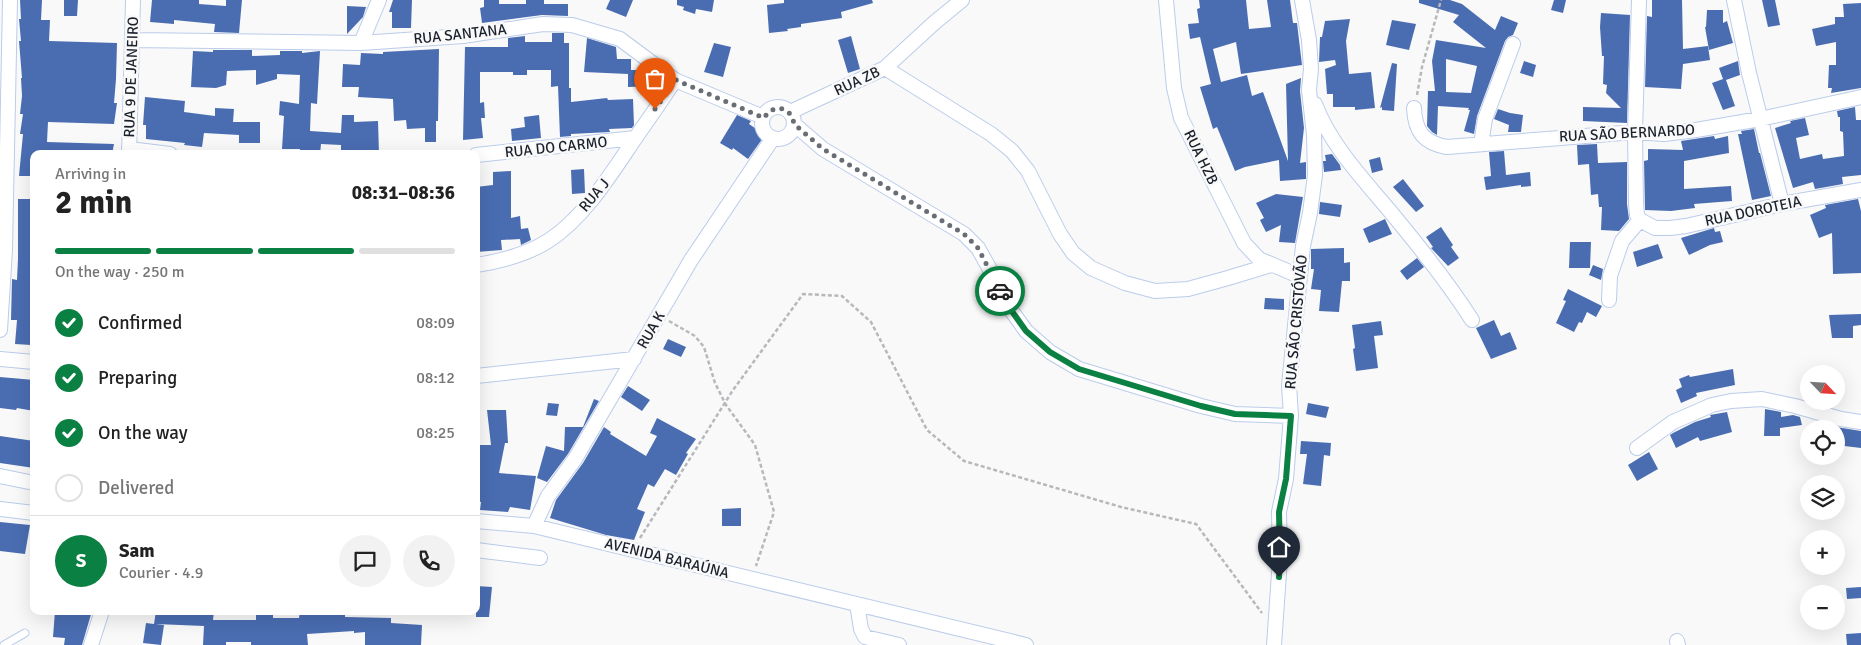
<!DOCTYPE html>
<meta charset="utf-8">
<style>
body{margin:0;font-family:Signika,sans-serif;background:#f2f2f2;color:#222;height:100vh;display:flex;flex-direction:column;font-size:19px;white-space:nowrap}
*{box-sizing:border-box;margin:0}
p{font-size:16px;color:#767676}
.icon{flex:none;width:28px;height:28px;fill:none;stroke:currentColor;stroke-width:2;stroke-linecap:round;stroke-linejoin:round}
.map{position:relative;flex:1;overflow:hidden}
.panel{position:absolute;left:30px;top:150px;width:450px;height:465px;display:flex;flex-direction:column;background:#fff;border-radius:10px;box-shadow:0 5px 20px #0002}
.panel>*{flex:none}
.needle{width:32px;rotate:115deg}
.buttons{position:absolute;left:1800px;top:365px;display:grid;gap:10px}
.buttons a{display:grid;place-items:center;width:45px;height:45px;border-radius:50%;background:#fff;box-shadow:0 5px 20px #0002;font-size:25px}
.pin{position:absolute;display:grid;place-items:center;width:42px;height:42px;color:#fff;margin:-51px -21px;border-radius:50% 50% 50% 0;rotate:-45deg;box-shadow:0 0 5px #0007}
.pin .icon{rotate:45deg}
.courier{position:absolute;display:grid;place-items:center;width:50px;height:50px;margin:-25px;border:4px solid #0b8043;border-radius:50%;background:#fff;color:#222;box-shadow:0 1px 6px #0007}
.headline em{font-style:normal;font-weight:800}
.headline div{display:flex;flex-direction:column-reverse}
.headline{display:flex;align-items:center;justify-content:space-between;height:85px;padding:0 25px}
h1{font-size:32px;font-weight:800;line-height:38px}
.bar{display:grid;grid-template-columns:repeat(4,1fr);gap:8px 5px;align-content:center;height:60px;padding:0 25px}
.bar i{height:6px;border-radius:4px;background:#e0e0e0}
.bar .selected{background:#0b8043}
.bar p{grid-column:span 4}
.line{display:flex;align-items:center;gap:12px;padding:0 25px;border-top:1px solid #e0e0e0}
.line div{flex:1}
.round{display:grid;place-items:center;flex:none;width:52px;height:52px;border-radius:26px;background:#f2f2f2}
ol{padding:0 25px;list-style:none}
li{display:flex;align-items:center;gap:15px;height:55px}
li p{margin-inline-start:auto}
li .icon{padding:5px;border-radius:50%;background:#0b8043;color:#fff;stroke-width:4}
li:last-child{color:#767676}
li i{width:28px;height:28px;border:2px solid #e0e0e0;border-radius:50%}
.map>svg:first-child{display:block}
.building{fill:#4a6db2;fill-rule:evenodd}
.lines{fill:none;stroke-linecap:round;stroke-linejoin:round}
.lane-casing{stroke:#bbccea;stroke-width:9}
.street-casing{stroke:#bbccea;stroke-width:16}
.path{stroke:#b6b8bb;stroke-width:2.5;stroke-dasharray:4 2.5;stroke-linecap:butt}
.lane{stroke:#fff;stroke-width:7}
.street{stroke:#fff;stroke-width:14}
.done{stroke:#696d74;stroke-width:5;stroke-dasharray:0 9}
.route{stroke:#0b8043;stroke-width:6}
.labels{text-anchor:middle;stroke-width:5;stroke-linejoin:round;paint-order:stroke}
.street-label{font-size:15px;fill:#1b212c;stroke:#f9f9f9}
</style>
<div class="map">
<svg width="1861" height="645" viewBox="0 0 1861 645">
<rect width="100%" height="100%" fill="#f9f9f9"/>
<path class="building" d="M20,0H42L41,20H50L49,41L117,43L116,79L114,103H117L114,124L48,122L47,142L114,144L112,154H34V176H19L23,134H20L23,114H20L22,96L21,78H22L19,41H21L19,19H21Z
M64,0H78L77,16H64Z
M152,0H199V4L226,6V0H242L239,33L214,32L215,24L174,20V24L150,22Z
M393,0H412L411,28H392V12H389Z
M484,0H499V4H526V0H544V4H568V16L542,15L482,23L480,8L484,7Z
M610,0H633L626,17L606,9Z
M677,0H714L712,12L696,9L695,14L683,10L684,7L677,5Z
M784,0H872L873,3L841,12L842,18L801,24V27L787,29L788,31L769,33L767,5L784,3Z
M1199,0H1246L1249,29L1271,27L1267,0H1290L1293,23H1297L1302,65L1241,74L1236,42L1213,49L1221,82L1247,75L1252,96L1263,92L1288,161L1286,84L1301,78L1300,91L1304,128L1300,163L1306,162V179L1280,181L1279,160L1245,167L1235,171L1217,127L1213,129L1200,87L1211,84L1200,37L1190,39L1188,24L1199,23L1197,9L1200,8Z
M1419,0H1450L1462,4L1495,30L1501,16L1518,23L1513,35L1508,37L1505,41L1477,116L1474,134L1464,131L1470,110H1468L1469,108L1438,106L1437,135L1432,132L1427,126L1428,91H1435L1432,61L1436,40L1486,48L1453,22L1459,15L1419,3ZM1446,59L1477,66L1471,93L1446,92Z
M1554,0H1566L1563,13L1551,10Z
M1652,0H1682L1683,49L1708,46L1710,60L1683,64L1681,89L1645,87L1647,16L1652,17Z
M1762,0H1775L1780,25L1768,27Z
M1861,3V88L1831,93L1832,88H1828L1829,65H1836V42L1816,46L1812,29L1835,24V17H1844L1843,4Z
M347,6L366,7L363,17L347,34Z
M1707,10H1723V23L1727,21L1733,43L1709,50L1705,27H1706Z
M1601,13L1630,15L1627,123L1583,121V107L1621,108L1606,93L1607,85L1603,84L1604,56H1602L1600,27Z
M1350,19L1346,41L1349,74L1371,72L1375,108L1355,110V107H1333V94H1327L1325,69L1336,65L1335,60L1319,62L1320,37H1322L1325,21Z
M1392,20L1416,24L1409,50L1386,45Z
M552,33H564V43H569V88H571V102L607,98L608,100L633,99L634,125L632,128L609,129L610,132L571,134V136L560,137L558,86L551,87V70H527V75H513V72H480V103L484,102L485,118H481L483,138L463,140L465,47H508V38L525,36V42H552Z
M851,36L860,69L848,73L838,40Z
M587,38L616,47L617,59H631V70H646L656,77L657,86L628,87V74L584,72Z
M714,43L731,47L723,77L704,72Z
M439,49L438,121H436V142H425V128L407,129L406,120L394,121L393,99L358,97L359,87H342L343,64L360,65L361,53L383,54V52Z
M213,50H252V56L280,55V51H302V53L320,51L317,104L311,103L310,131L341,133L342,115H354V122L378,121L379,154H341V145L321,144L320,154H299L300,149H282L284,116L279,115L280,101L299,104L300,75L277,74V79L256,85V70L227,71L226,85L216,88L191,87L193,51L213,52Z
M1524,61L1536,65L1533,77L1520,73Z
M1738,61L1740,75L1726,80L1735,106L1723,110L1712,83L1723,79L1719,68Z
M1392,63L1397,64L1394,111L1382,110V107L1380,108Z
M145,97L185,101L184,112L215,116V108L234,109L233,122H260V143H239V135L204,133L202,147L184,145L185,143L146,139V125H143Z
M1855,107L1856,120H1861V175L1842,177L1843,184L1815,189L1813,182L1793,188L1775,128L1791,123L1790,121L1805,118L1809,135L1796,138L1800,159L1822,154L1823,159L1844,156L1843,132L1840,131V117H1838L1837,111Z
M1498,109L1510,113L1523,115L1521,132H1508L1509,125L1494,119Z
M539,115L541,138L512,141L511,129L525,127L524,117Z
M737,115L751,121L749,124L765,135L748,159L733,148L732,150L720,143Z
M1754,129L1759,153H1760L1771,196L1752,200L1738,134H1742L1741,131Z
M1714,136L1715,139L1728,136L1729,153L1684,161V189L1731,186L1732,201L1694,204L1695,208L1671,211L1645,210L1644,161L1648,160V149L1683,150L1681,141Z
M1597,144L1598,163L1627,162V204L1629,219L1619,231L1601,230L1602,207H1599L1598,194L1591,195L1589,164L1578,165L1577,145Z
M1504,151L1506,175L1530,172L1531,186L1521,187V185L1486,190L1484,177L1491,176L1489,152Z
M1332,154L1340,165L1341,170L1324,172L1323,161H1326L1325,155Z
M1380,157L1383,170L1372,173L1369,160Z
M584,169L585,193L572,194L571,170Z
M511,171V218L520,216L521,229L528,228L531,240L521,245L520,239L501,240L502,250L476,252V187L493,185V172Z
M1403,179L1424,206L1416,212L1393,187Z
M1276,194L1303,197L1295,243L1279,242L1281,225L1266,232L1260,220L1264,218L1256,203Z
M18,199H34V323L31,345L15,344L17,320H11L12,279L17,280L18,259Z
M1858,199L1861,211V273L1833,274L1832,233L1819,238L1810,215L1826,208L1825,205Z
M1320,202L1342,205L1340,217L1319,214Z
M1385,219L1392,234L1369,243L1363,229Z
M1441,227L1453,245L1451,247L1459,258L1448,266L1431,248L1433,247L1426,237Z
M1714,228L1715,232L1720,231L1723,242L1710,245L1689,255L1681,238Z
M1570,242H1591L1590,268H1569Z
M1658,244L1663,258L1637,267L1633,252Z
M1344,248V263L1350,262V281H1342L1339,312L1319,311L1321,290L1311,289L1314,269H1311V249Z
M1417,258L1424,267L1407,280L1400,271Z
M1593,265L1603,269L1601,280L1589,275Z
M1568,289L1602,306L1596,317L1587,312L1582,323L1579,322L1574,332L1556,323L1566,301L1563,300Z
M1265,298L1284,299V310L1264,309Z
M1861,314V325L1853,326V338H1832L1829,315Z
M1494,320L1501,336L1510,332L1517,349L1491,359L1476,328Z
M1381,321L1383,335L1374,336L1378,368L1356,371L1353,349L1355,348L1352,325Z
M668,339L686,347L681,357L663,349Z
M1733,369L1735,385L1696,393L1697,396L1681,403L1676,390L1682,387L1679,379L1689,375L1690,377Z
M0,377L34,380V411L17,408L16,410L0,408Z
M628,386L650,400L642,411L621,397Z
M594,399L599,401L568,454L547,482L537,478L546,446L564,451L565,427H583Z
M548,403L559,404L557,416L546,415Z
M1308,403L1329,407L1326,418L1306,414Z
M1765,409L1781,412V417L1793,415L1800,417L1802,425L1780,428V436H1764Z
M487,410H506L508,443H505L499,473L536,476L530,510L510,507L508,512L480,510L481,502L476,501V445H491Z
M1727,412L1732,432L1700,441L1698,437L1676,448L1670,435L1673,433L1695,422L1711,417L1710,415Z
M657,418L696,439L686,453L688,454L676,475L665,469L654,487L648,484L637,509L645,512L634,540L606,535L550,518L556,500L583,463L604,427L611,432L610,434L646,456L657,436L650,433Z
M1836,427L1861,431V448L1836,445Z
M0,436L34,441V468L0,463Z
M1301,441L1331,443L1330,456L1324,455L1321,486L1303,484L1307,454H1300Z
M1649,452L1658,469L1637,481L1628,465Z
M741,508V526H722V509Z
M0,522L30,525L25,554L0,551Z
M476,586L492,587L489,617H476Z
M1861,587V598L1847,599L1846,588Z
M55,611H92L82,645H64L65,638L53,637Z
M156,611H214L213,620H256V611H273V618H299L300,611H345V617L391,618V623L422,625L421,645H365V632L354,633V631L307,634L308,645H251V642H226V645H203L204,626L156,624L164,625L161,645L143,643L146,623L154,624Z
M1861,633V645H1847L1846,634Z"/>
<g class="lines">
<g class="lane-casing">
<path id="lane" d="M4,645L25,633"/>
</g>
<g class="street-casing">
<path id="street" d="M1166,0L1174,88L1181,118L1244,243L1259,259L1299,276
M1639,0L1635,132L1636,204L1637,215L1640,220L1655,228H1670L1686,226L1782,204L1861,190
M1734,0L1749,73L1782,204
M133,40L361,43L463,36L543,24L572,25L620,39L675,80L763,117
M361,43L379,0
M885,68L991,134L1012,151L1028,171L1060,234L1073,253L1091,268L1125,283L1155,291L1188,289L1228,278L1271,265
M1315,104C1330,144 1362,178 1389,210C1419,246 1447,281 1472,320
M762 123a16 16 0 1 1 32 0a16 16 0 1 1-32 0Z
M1414,108C1415,132 1424,143 1447,147L1635,132L1664,134L1696,130L1760,119L1861,97
M790,112L885,68L934,23L962,0
M794,124L823,149L964,234L978,248L992,273L1006,303L1026,331L1050,352L1079,369L1201,406L1235,414L1291,416
M1481,144L1485,119L1513,44
M129,149L170,154
M129,154L133,0
M476,155L635,138
M476,265C502,261 526,255 548,241C584,218 611,174 634,140C648,120 662,100 675,80
M1609,300L1610,276L1622,241L1640,220
M0,330L5,250L10,0
M0,359L34,362
M476,376L634,359
M1637,448L1673,422L1712,405L1731,401L1762,399L1795,406L1841,419L1861,422
M0,476L34,483
M0,509L34,513
M476,521L534,526L1026,645
M534,526L548,496L575,459L691,260L773,138
M476,550L540,558
M857,604L861,629L865,637L899,645
M1677,641L1678,645
M91,645L102,611
M1274,645L1280,559L1279,512L1286,479L1291,416L1289,385L1303,246L1310,213L1315,175L1314,135L1309,90L1311,69L1309,40L1302,0"/>
</g>
<path class="path" d="M1417,95L1422,67L1441,0
M669,321L695,336L704,347L715,383L726,405L755,445L774,512L756,566
M640,538L733,390L803,294L842,296L871,322L927,430L964,461L1121,507L1196,524L1262,613"/>
<use href="#lane" class="lane"/>
<use href="#street" class="street"/>
</g>
<g class="lines">
<path class="done" d="M655,109L676,80L764,118C773,103 791,106 794,124L823,149L964,234L978,248L1000,291"/>
<path class="route" d="M1000,291L1006,303L1026,331L1050,352L1079,369L1201,406L1235,414L1291,416L1286,479L1279,512L1280,559L1279,577"/>
</g>
<g class="labels">
<g class="street-label">
<text transform="translate(460 34) rotate(-6)" y="5">RUA SANTANA</text>
<text transform="translate(131 77) rotate(-88)" y="5">RUA 9 DE JANEIRO</text>
<text transform="translate(857 81) rotate(-25)" y="5">RUA ZB</text>
<text transform="translate(1627 133) rotate(-3)" y="5">RUA SÃO BERNARDO</text>
<text transform="translate(556 147) rotate(-6)" y="5">RUA DO CARMO</text>
<text transform="translate(1201 157) rotate(64)" y="5">RUA HZB</text>
<text transform="translate(594 195) rotate(-50)" y="5">RUA J</text>
<text transform="translate(1753 211) rotate(-12)" y="5">RUA DOROTEIA</text>
<text transform="translate(1296 322) rotate(-85)" y="5">RUA SÃO CRISTÓVÃO</text>
<text transform="translate(651 330) rotate(-60)" y="5">RUA K</text>
<text transform="translate(667 558) rotate(14)" y="5">AVENIDA BARAÚNA</text>
</g>
</g>
</svg>
<div class="buttons">
<a><svg class="needle" viewBox="-14 -14 28 28"><path d="M0-13l5 13h-10z" fill="#e53935"/><path d="M0 13l5-13h-10z" fill="#767676"/></svg></a>
<a><svg class="icon" aria-label="locate" viewBox="0 0 24 24"><circle cx="12" cy="12" r="6"/><path d="M12 2v4M12 18v4M2 12h4M18 12h4"/></svg></a>
<a><svg class="icon" aria-label="layers" viewBox="0 0 24 24"><path d="M12 4l9 5-9 5-9-5zM3 14l9 5 9-5"/></svg></a>
<a>+</a>
<a>−</a>
</div>
<div class="pin" style="left:655px;top:109px;background:#ea580c"><svg class="icon" aria-label="bag" viewBox="0 0 24 24"><path d="M5 8h14l-1 12H6zM9 8a3 3 0 0 1 6 0"/></svg></div>
<div class="pin" style="left:1279px;top:577px;background:#1f2937"><svg class="icon" aria-label="home" viewBox="0 0 24 24"><path d="M3 11l9-7 9 7M6 9v11h12V9"/></svg></div>
<div class="courier" style="left:1000px;top:291px"><svg class="icon" aria-label="car" viewBox="0 0 24 24"><path d="M5 17H2v-5l4-1 3-4h7l3 4 3 1v5h-3M9 17h6M6 11h13"/><circle cx="7" cy="17" r="2"/><circle cx="17" cy="17" r="2"/></svg></div>
<section class="panel">
<div class="headline"><div><h1>2 min</h1><p>Arriving in</p></div><em>08:31–08:36</em></div>
<div class="bar"><i class="selected"></i><i class="selected"></i><i class="selected"></i><i></i><p>On the way · 250 m</p></div>
<ol>
<li><svg class="icon" aria-label="check" viewBox="0 0 24 24"><path d="M5 12l5 5 9-10"/></svg>Confirmed<p>08:09</p></li>
<li><svg class="icon" aria-label="check" viewBox="0 0 24 24"><path d="M5 12l5 5 9-10"/></svg>Preparing<p>08:12</p></li>
<li><svg class="icon" aria-label="check" viewBox="0 0 24 24"><path d="M5 12l5 5 9-10"/></svg>On the way<p>08:25</p></li>
<li><i></i>Delivered</li>
</ol>
<div class="line" style="height:90px"><b class="round" style="background:#0b8043;color:#fff">S</b><div><b>Sam</b><p>Courier · 4.9</p></div><a class="round"><svg class="icon" aria-label="chat" viewBox="0 0 24 24"><path d="M4 5h16v11H9l-5 4z"/></svg></a><a class="round"><svg class="icon" aria-label="phone" viewBox="0 0 24 24"><path d="M5 4h4l2 5-3 2q2 4 5 5l2-3 5 2v4C11 20 4 13 5 4z"/></svg></a></div>
</section>
</div>
